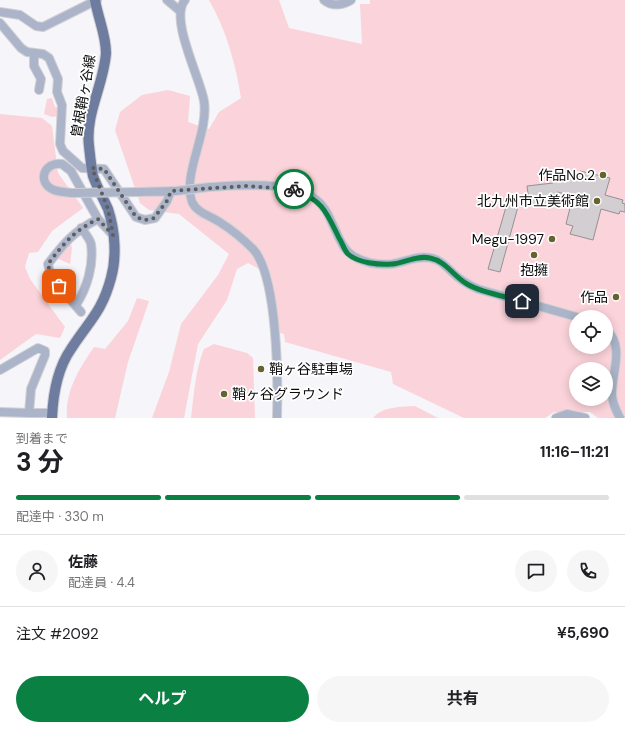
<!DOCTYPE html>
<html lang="ja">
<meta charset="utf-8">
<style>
body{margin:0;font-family:"DM Sans","Noto Sans JP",sans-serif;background:#f6f6f6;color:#202124;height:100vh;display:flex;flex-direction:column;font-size:15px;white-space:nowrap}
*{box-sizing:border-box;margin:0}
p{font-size:13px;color:#757577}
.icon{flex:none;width:22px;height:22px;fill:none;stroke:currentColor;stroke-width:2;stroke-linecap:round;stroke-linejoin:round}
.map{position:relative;height:418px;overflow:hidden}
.sheet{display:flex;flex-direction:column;background:#fff;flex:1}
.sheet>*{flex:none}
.controls{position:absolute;left:569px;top:310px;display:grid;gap:8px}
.controls a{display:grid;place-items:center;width:44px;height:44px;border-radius:50%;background:#fff;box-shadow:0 2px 10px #0003;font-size:20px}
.pin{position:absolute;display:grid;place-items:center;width:34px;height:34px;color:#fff;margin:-17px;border-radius:8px;box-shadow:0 2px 6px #0006}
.courier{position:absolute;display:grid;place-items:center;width:40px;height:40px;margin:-20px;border:3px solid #0b8043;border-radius:50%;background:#fff;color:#222;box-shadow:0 1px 5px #0007}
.summary em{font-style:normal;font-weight:700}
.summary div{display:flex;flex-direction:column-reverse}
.summary{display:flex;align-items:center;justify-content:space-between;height:68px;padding:0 16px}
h1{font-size:26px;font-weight:700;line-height:30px}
.bar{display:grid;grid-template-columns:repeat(4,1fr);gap:6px 4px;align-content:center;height:48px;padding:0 16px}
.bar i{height:5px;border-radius:3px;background:#e0e0e0}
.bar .selected{background:#0b8043}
.bar p{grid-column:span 4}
.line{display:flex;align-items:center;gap:10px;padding:0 16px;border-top:1px solid #e0e0e0}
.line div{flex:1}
.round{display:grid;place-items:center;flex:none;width:42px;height:42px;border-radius:21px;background:#f6f6f6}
.primary-button{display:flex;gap:8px;margin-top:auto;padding:8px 16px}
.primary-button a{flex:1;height:46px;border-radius:24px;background:#0b8043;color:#fff;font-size:16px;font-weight:700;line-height:46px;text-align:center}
.primary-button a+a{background:#f6f6f6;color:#202124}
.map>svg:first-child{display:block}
.green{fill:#fbd3da;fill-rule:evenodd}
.building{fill:#d2ced1;stroke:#959194}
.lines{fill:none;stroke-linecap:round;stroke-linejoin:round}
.minor-casing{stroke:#d1d0d4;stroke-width:10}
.major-casing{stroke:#d1d0d4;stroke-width:12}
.minor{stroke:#abb4c8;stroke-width:8}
.major{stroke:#6d7c9f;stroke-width:10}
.minor-bridge-casing{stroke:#d1d0d4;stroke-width:10;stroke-linecap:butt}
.minor-bridge{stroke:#abb4c8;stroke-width:8}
.done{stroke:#5e5e60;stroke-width:4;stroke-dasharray:0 7.2}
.route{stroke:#0b8043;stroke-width:5}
.poi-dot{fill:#676330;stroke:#fff;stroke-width:1.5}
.labels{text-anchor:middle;stroke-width:3.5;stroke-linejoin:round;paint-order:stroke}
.street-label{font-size:14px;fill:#0c0c0d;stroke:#fff}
.poi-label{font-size:14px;fill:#0c0c0d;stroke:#fff;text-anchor:end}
</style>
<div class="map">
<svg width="625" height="418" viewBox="0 0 625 418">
<rect width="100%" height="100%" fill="#f6f5fa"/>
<path class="green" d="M209,0H279L289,28L362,44L360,4H370V0H625V418H598L590,412H554L545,418H464L393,384L391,372L285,342L284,334L280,333L271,275L248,263L237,269L227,300L198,344L184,418H152L169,372L181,324L218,275L229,254L179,214L149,210L140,203L115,130L120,112L142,95L168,90L190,96L188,122L209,129L219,112L241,98C236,65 226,29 209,0ZM576,317H606V347H576ZM576,369H606V399H576Z
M52,98L55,107H58L59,116L52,117L44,114L47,99Z
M0,114L42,118L52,126L58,173L83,208L52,231L38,252L29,253L25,267L30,279L65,327L60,338L36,334L0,360Z
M70,240L72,248L70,264L56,258Z
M137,298L149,301L128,362L115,418H67C65,391 79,369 94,347L105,349L128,321Z
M214,344L247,353L253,358L255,418H191C194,395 195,371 204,349Z
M415,406L438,418H373C383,406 401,407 415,406Z"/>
<path class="building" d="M580,171L610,178L605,195L623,200L622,203L625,204V212L620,211L619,214L601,209L593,240L570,234L573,226L566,224L573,196L557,192L558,196L551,197L552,203L533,206L532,200H529L527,186L553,183L556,173L578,179Z
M508,200L519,203L500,272L488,269Z"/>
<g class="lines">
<g class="minor-casing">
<path id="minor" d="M167,0L180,11
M185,0C169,19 200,77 204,101C209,133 182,174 192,202C197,213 211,216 221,223C232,230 244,240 253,249C278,276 278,381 277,418
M324,0C332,7 343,5 351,0
M0,12L20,15L36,26L43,27L97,0
M0,23L21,48L27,52L43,54L49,58L58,79L57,92L62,105L60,144L63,151L82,168L104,169L136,217L145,220L155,218L167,201L171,191
M34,53V66L41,79L39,90
M210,187C241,185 305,179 324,208C328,213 330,219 333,225C339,237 343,252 357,258C367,263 381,265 392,264C405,262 418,255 431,258C441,260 445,266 453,273C460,280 469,285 478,289L577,317
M139,192L175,191
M72,193C67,192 59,192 54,190C36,183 44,161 62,164L71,171L98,219L113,235
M76,305C87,288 94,265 91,244C90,239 84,232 81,228
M81,312L51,277L48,264C64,243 74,231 98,219
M606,329C625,347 612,370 612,394C612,403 616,410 620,418
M0,370L38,348L45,351V355L31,389L29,413L0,412
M29,413H52
M556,418L567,414L585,418"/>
</g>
<g class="major-casing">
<path id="major" d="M52,418C53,394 57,369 71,349C89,321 102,312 111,278C117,257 115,230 108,209C103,198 97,187 93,176C91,166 90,155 89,146C85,114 104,84 106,53C106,35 98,18 95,0"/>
</g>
<use href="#minor" class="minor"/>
<use href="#major" class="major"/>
<g class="minor-bridge-casing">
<path id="minor-bridge" d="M176,191L210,187
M72,193L139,192"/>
</g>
<use href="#minor-bridge" class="minor-bridge"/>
</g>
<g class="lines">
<path class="done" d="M59,286L51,277L48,264C64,243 74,231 98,219L113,235L108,209L92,168L104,169L136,217L145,220L154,218L167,201L171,191L245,186L294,189"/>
<path class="route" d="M294,189C323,201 326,211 339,238C342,242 344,250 348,254C358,263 379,265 392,264C404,263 417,255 430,258C446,261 453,276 467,284C482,293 504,296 522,301"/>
</g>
<g class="poi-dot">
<circle cx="603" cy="175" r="4"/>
<circle cx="597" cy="201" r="4"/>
<circle cx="552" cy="239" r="4"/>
<circle cx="534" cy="255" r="4"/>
<circle cx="616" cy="297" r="4"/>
<circle cx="261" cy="369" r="4"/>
<circle cx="224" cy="394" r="4"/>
</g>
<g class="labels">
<g class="street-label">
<text transform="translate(83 96) rotate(-80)" y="5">曽根鞘ヶ谷線</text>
</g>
<g class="poi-label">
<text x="595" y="180">作品No.2</text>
<text x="589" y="206">北九州市立美術館</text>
<text x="544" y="244">Megu-1997</text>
<text x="534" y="275" text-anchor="middle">抱擁</text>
<text x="608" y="302">作品</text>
<text x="269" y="374" text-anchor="start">鞘ヶ谷駐車場</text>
<text x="232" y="399" text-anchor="start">鞘ヶ谷グラウンド</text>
</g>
</g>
</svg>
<div class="controls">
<a><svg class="icon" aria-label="locate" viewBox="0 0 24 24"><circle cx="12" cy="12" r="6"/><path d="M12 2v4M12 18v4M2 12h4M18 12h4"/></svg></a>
<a><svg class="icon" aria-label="layers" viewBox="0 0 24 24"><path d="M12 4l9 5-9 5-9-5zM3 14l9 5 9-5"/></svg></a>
</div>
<div class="pin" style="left:59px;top:286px;background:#ea580c"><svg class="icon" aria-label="bag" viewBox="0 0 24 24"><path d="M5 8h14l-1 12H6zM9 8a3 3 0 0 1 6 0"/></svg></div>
<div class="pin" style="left:522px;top:301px;background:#1f2937"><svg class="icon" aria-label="home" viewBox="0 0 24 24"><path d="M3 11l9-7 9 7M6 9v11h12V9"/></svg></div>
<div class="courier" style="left:294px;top:189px"><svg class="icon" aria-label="bike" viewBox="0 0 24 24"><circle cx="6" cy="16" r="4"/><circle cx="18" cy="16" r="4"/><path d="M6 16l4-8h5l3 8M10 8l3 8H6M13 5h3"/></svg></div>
</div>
<section class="sheet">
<div class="summary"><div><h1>3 分</h1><p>到着まで</p></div><em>11:16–11:21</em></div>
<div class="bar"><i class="selected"></i><i class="selected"></i><i class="selected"></i><i></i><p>配達中 · 330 m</p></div>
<div class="line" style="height:72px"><a class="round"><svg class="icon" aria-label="person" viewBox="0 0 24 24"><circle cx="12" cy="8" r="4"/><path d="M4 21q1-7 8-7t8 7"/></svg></a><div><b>佐藤</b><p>配達員 · 4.4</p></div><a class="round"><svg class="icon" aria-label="chat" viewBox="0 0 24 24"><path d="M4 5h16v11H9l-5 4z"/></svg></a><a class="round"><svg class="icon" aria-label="phone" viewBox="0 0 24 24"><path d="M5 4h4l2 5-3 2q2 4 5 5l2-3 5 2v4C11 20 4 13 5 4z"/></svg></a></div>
<div class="line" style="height:52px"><div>注文 #2092</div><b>¥5,690</b></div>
<div class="primary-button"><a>ヘルプ</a><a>共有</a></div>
</section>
